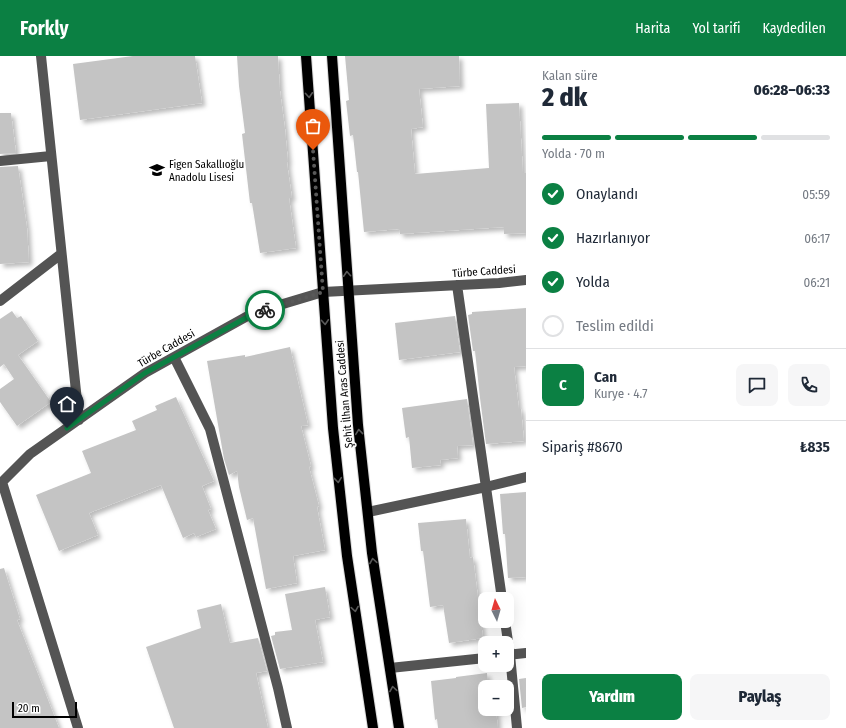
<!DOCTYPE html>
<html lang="tr">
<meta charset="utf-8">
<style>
body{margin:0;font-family:"Fira Sans Condensed",sans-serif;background:#f6f6f7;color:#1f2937;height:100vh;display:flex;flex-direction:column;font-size:15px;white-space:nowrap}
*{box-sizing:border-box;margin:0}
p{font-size:13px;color:#747a83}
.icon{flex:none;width:22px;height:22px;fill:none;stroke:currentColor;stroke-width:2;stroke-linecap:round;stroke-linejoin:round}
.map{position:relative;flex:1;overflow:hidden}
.side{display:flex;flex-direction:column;background:#fff;width:320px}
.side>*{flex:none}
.needle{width:26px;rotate:355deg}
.fabs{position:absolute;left:478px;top:536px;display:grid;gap:8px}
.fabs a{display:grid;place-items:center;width:36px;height:36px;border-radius:8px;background:#fff;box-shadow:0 4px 16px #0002;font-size:20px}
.scale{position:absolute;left:12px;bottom:10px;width:65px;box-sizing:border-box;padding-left:4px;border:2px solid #000;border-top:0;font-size:11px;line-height:14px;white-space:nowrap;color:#000;-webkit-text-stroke:3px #fff;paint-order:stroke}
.pin{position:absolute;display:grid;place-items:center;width:34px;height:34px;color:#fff;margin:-41px -17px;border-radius:50% 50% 50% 0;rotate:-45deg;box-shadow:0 0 4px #0007}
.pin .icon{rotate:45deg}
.courier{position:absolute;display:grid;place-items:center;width:40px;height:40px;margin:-20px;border:3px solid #0b8043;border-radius:50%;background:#fff;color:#222;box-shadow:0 1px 5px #0007}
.headline em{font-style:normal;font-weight:800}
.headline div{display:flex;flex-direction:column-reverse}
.headline{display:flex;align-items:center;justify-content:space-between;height:68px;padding:0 16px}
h1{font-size:26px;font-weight:800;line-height:30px}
.bar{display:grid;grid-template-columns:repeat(4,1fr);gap:6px 4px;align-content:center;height:48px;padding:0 16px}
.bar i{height:5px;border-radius:3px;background:#e0e1e3}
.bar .current{background:#0b8043}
.bar p{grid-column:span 4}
.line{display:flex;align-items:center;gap:10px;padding:0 16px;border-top:1px solid #e0e1e3}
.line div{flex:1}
.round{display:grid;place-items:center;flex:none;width:42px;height:42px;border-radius:8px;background:#f6f6f7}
ol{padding:0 16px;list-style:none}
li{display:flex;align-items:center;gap:12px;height:44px}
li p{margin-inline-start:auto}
li .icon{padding:4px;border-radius:50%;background:#0b8043;color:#fff;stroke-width:4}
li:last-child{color:#747a83}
li i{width:22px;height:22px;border:2px solid #e0e1e3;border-radius:50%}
.button{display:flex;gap:8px;margin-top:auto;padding:8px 16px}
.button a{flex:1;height:46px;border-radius:8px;background:#0b8043;color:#fff;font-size:16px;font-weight:800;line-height:46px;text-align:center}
.button a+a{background:#f6f6f7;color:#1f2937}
header{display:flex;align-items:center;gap:24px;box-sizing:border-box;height:56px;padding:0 20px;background:#0b8043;color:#fff}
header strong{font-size:19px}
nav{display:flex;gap:22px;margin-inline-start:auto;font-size:14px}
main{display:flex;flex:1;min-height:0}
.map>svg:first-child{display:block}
.building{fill:#c4c4c4;filter:url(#shadow)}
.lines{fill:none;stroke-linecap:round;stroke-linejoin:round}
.major-casing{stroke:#dbdbdb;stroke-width:12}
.minor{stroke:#545454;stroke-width:10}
.major{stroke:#000;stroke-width:10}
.oneway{stroke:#595959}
.done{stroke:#595959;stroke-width:4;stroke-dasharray:0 7.2}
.route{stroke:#0b8043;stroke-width:5}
.labels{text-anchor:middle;stroke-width:3;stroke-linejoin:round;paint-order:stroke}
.poi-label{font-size:11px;fill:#000;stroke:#fff;text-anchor:start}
.street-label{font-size:11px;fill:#000;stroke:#fff}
</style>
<header>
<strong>Forkly</strong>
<nav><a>Harita</a><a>Yol tarifi</a><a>Kaydedilen</a></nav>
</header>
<main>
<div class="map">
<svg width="526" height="672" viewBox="0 0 526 672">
<defs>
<filter id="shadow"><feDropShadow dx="3.5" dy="3.5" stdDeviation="2" flood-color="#0004"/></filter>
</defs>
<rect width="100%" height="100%" fill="#fff"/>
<path class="building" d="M133,0H195L202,47L80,64L73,8Z
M237,0H278L280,35L285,73L288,106L287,107L292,142H289L296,192L260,197L252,147H250L245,104L242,78L245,77L239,30Z
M345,0H459L460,30L419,33L423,71L411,73L415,118L489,112L486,48L519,47L523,117H526V177L504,178V171L400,178L399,173L364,176L358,116H357L353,79L350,80L346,45L349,44Z
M0,57H11L16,97L0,98Z
M18,110L27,172L29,206L0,208V111Z
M526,252V310L514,311L519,353H521L524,385L486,388L480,342L475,295H473L468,259L472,258V256Z
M12,255L17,262L21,260L38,285L18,299L51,346L17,370L0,346V333L14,323L4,308L0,311V263Z
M455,260L460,296L399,304L395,267Z
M290,291L308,369L301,370L311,410L309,411L319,450L317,451L325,494L293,500L297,527L266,533L253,462L247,464L239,431L237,415L229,419L224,403L207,305L245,299V301Z
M176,341L214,425L202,430L211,453L208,454L216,473L196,481L194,477L183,482L161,429L89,457L98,479L59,495L36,439L91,417L82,395L136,374L132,365L157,354L155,350Z
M467,343L473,389L457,390L458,402L440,404L441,409L412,412L409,381L406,382L402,352Z
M526,436V521L508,522L505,478H503L500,438Z
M466,463L470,502L473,501L483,582L449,587L443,549L430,551L423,495H421L418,467Z
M4,512L20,563L17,564L59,672H0V513Z
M325,531L330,561L315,564L323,606L280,613L271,580L275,579V576L292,574L285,538Z
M221,548L230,587L258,582L267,615L256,617L268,672H174L146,591L201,572L197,554Z
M487,617L488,626L506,624L507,631H485V653H507V636L509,653L496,655L498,672H438L437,663L435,664L431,625L456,622V621Z
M526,622V651L522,652L519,623Z"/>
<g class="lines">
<g class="major-casing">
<path id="major" d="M306,0L333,372L347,500L373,672
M332,0L358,369L372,497L399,672"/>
</g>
<path class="minor" d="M41,0L79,364
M0,105L51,100
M457,229L502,543
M0,245L61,198
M174,301L210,373L278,632L287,672
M2,426L78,672
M0,428L30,398L145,317L253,257L323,236L499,227L526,224
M368,456L486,431L526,421
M505,565L510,599L517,672
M507,599L526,597
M390,612L485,602"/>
<use href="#major" class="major"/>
</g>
<defs><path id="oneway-chevron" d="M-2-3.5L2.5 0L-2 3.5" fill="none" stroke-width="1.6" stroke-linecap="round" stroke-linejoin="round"/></defs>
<g class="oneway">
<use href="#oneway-chevron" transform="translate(309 39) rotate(86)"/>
<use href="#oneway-chevron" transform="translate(347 218) rotate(-94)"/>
<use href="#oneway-chevron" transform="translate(325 266) rotate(86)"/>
<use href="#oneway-chevron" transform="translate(359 376) rotate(-96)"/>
<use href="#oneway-chevron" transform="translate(338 424) rotate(84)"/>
<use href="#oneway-chevron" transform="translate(373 505) rotate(-99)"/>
<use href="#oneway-chevron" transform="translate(355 553) rotate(81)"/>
<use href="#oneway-chevron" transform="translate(393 633) rotate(-99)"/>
</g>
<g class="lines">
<path class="done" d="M265,254L323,236L313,94"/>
<path class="route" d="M67,372L145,317L253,258L265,254"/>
</g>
<defs>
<g id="school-bare" transform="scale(1.2)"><path d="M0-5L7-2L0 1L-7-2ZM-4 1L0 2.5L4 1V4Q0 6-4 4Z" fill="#000" stroke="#fff" stroke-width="2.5" paint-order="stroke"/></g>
</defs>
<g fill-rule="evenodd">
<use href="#school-bare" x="157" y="114"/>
</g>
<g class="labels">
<g class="poi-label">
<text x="169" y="112">Figen Sakallıoğlu<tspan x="169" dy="13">Anadolu Lisesi</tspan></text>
</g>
<g class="street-label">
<text transform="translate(484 215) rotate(-4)" y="4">Türbe Caddesi</text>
<text transform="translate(166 292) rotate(-30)" y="4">Türbe Caddesi</text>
<text transform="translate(344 338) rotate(-95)" y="4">Şehit İlhan Aras Caddesi</text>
</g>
</g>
</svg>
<div class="fabs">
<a><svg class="needle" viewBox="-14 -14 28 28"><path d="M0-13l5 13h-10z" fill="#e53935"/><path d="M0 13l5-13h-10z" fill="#747a83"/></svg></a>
<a>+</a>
<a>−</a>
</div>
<div class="scale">20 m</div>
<div class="pin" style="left:313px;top:94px;background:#ea580c"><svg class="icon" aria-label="bag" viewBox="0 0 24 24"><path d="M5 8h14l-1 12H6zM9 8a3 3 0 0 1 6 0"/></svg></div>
<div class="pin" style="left:67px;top:372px;background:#1f2937"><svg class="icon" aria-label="home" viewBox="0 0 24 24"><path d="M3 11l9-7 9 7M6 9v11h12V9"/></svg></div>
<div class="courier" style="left:265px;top:254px"><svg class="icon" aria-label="bike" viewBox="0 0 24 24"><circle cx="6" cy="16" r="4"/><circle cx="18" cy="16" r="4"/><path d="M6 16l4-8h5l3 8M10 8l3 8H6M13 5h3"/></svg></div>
</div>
<section class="side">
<div class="headline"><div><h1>2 dk</h1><p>Kalan süre</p></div><em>06:28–06:33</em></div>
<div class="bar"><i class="current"></i><i class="current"></i><i class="current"></i><i></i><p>Yolda · 70 m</p></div>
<ol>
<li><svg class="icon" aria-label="check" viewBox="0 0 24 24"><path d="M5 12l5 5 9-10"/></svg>Onaylandı<p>05:59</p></li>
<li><svg class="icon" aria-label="check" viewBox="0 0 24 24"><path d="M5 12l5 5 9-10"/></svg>Hazırlanıyor<p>06:17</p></li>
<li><svg class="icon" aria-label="check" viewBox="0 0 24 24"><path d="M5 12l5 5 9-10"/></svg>Yolda<p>06:21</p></li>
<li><i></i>Teslim edildi</li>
</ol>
<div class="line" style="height:72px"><b class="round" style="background:#0b8043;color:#fff">C</b><div><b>Can</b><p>Kurye · 4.7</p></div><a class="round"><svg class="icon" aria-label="chat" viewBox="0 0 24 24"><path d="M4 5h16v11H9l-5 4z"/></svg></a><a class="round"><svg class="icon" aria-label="phone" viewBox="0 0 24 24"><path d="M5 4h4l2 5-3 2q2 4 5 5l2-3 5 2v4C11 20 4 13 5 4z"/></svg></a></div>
<div class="line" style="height:52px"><div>Sipariş #8670</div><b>₺835</b></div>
<div class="button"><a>Yardım</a><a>Paylaş</a></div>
</section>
</main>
